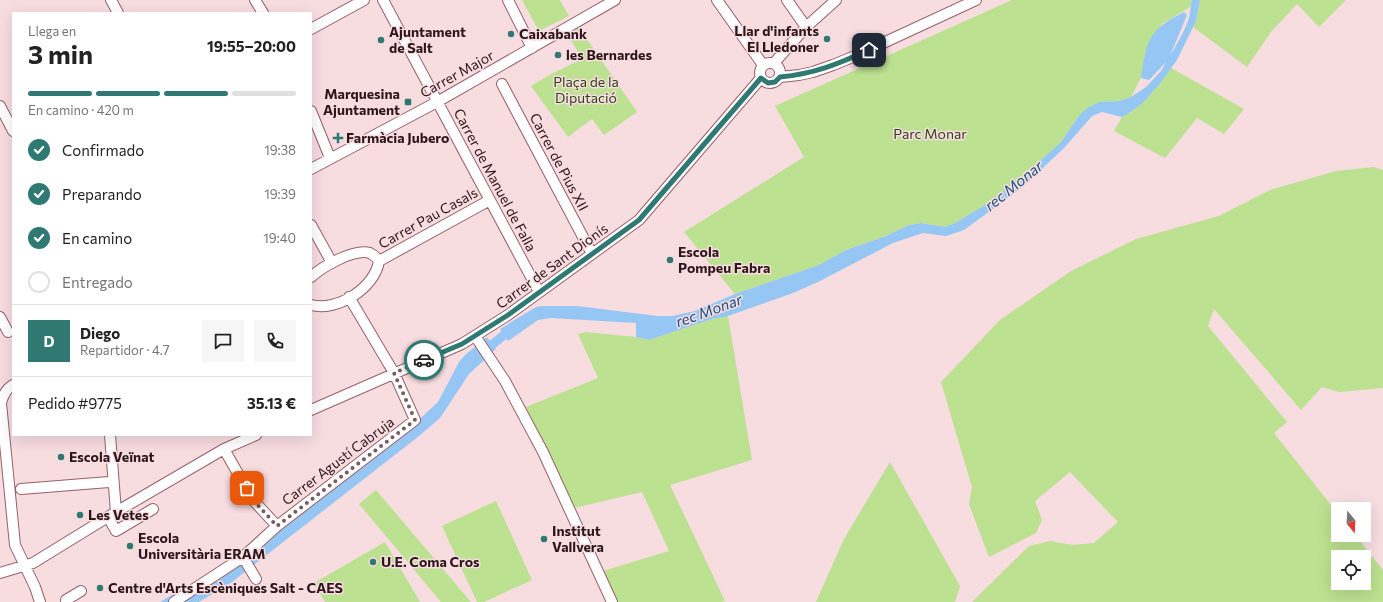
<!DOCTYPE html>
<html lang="es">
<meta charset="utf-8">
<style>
body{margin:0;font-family:Commissioner,sans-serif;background:#f6f6f6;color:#222;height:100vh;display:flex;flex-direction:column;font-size:15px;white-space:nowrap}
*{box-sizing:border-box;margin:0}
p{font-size:13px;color:#767676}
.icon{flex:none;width:22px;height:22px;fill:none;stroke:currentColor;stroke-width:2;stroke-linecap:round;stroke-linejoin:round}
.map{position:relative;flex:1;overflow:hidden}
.details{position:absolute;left:12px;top:12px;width:300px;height:424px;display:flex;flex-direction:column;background:#fff;border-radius:0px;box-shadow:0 4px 16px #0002}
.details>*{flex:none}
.needle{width:26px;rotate:162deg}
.fabs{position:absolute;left:1331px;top:502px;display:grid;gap:8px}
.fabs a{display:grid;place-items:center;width:40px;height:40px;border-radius:0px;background:#fff;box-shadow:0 4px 16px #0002;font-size:20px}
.pin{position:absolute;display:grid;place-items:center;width:34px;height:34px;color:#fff;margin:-17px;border-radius:8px;box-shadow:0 2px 6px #0006}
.courier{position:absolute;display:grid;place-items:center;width:40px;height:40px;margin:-20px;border:3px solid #307973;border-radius:50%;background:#fff;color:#222;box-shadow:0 1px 5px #0007}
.overview em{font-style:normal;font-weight:700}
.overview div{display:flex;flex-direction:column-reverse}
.overview{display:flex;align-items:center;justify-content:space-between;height:68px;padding:0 16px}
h1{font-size:26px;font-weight:700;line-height:30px}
.bar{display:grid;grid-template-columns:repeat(4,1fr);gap:6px 4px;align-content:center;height:48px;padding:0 16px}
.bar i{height:5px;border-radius:3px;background:#e0e0e0}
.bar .on{background:#307973}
.bar p{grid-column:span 4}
.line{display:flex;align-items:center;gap:10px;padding:0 16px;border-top:1px solid #e0e0e0}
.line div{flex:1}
.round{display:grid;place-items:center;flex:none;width:42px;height:42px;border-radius:0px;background:#f6f6f6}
ol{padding:0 16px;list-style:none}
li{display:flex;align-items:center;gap:12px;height:44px}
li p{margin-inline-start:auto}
li .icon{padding:4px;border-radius:50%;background:#307973;color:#fff;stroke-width:4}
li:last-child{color:#767676}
li i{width:22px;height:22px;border:2px solid #e0e0e0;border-radius:50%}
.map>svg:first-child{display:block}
.green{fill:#bce190;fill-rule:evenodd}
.water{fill:#96c6f4}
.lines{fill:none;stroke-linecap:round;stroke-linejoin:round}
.canal{stroke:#96c6f4;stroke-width:9}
.minor-casing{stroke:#98606a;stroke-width:12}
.minor{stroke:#fff;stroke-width:10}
.done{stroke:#745c60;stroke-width:4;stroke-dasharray:0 7.2}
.route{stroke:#307973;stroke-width:5}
.poi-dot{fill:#307973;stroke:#f7dce0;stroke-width:1.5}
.labels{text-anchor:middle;stroke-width:3;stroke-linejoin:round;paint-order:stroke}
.poi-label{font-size:14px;font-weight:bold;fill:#2d171b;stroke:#f7dce0;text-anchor:start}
.street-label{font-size:14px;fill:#2d171b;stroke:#f7dce0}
.park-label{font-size:14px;fill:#314219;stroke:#f7dce0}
.water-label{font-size:15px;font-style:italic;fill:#155182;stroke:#f7dce0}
</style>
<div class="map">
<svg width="1383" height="602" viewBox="0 0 1383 602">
<rect width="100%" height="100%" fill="#f7dce0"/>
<path class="green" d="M522,0H560L569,16L539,31Z
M1012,0H1192L1190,7L1162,24L1145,52L1141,78L1131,97L1119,101L1099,102L1078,117L1061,142L1022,177L985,205L955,223L945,227L921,223L909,225L886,236L846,250L819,265L735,294L684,232L804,157L775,106Z
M1200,0H1346L1319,27L1297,4L1271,32L1247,67L1193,27L1196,21Z
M578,26L637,112L604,135L592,119L568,137L531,86L549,75L582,59L567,33Z
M1171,68L1244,109L1224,134L1197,118L1165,158L1114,131L1122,117L1129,113L1143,103L1151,94Z
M1374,167L1383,170V388L1339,392L1322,387L1301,410L1214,309L1208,326L1287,422L1274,433L1338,514V535H1355L1383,570V602H972L1029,546L1050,541L1072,545L1094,543L1118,522L1070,472L1035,501L1042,520L1036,533L989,557L969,504L972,487L941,382L1000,320L1071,271L1136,239L1219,216L1270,190L1336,171ZM1338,557H1364V583H1338Z
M728,316L752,460L670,485L725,601L721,602H617L603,571L669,551L642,492L574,508L526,407L598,378L578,334L586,332L636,337L649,340L712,319Z
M890,462L960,586L955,602H816L844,539Z
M376,490L471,602H441L359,504Z
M496,501L532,580L484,602H477L442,526Z
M385,542L420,602H325L314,583Z"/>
<path class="water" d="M1192,0H1200L1196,21L1177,60L1162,81L1143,103L1129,113L1122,117L1102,112L1092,116L1065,147L1024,186L964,230L946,236L923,233L893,243L820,281L793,293L728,316L712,319L649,340L636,337V323L551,318L538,320L508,341L500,329L536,307L542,306H577L657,316H672L695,311L735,294L819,265L846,250L886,236L909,225L921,223L945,227L955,223L985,205L1022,177L1061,142L1078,117L1086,109L1099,102L1119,101L1131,97L1146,87L1161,71L1166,62L1149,80L1141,78C1146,41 1149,29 1184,12L1187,15L1170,56C1176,46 1189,24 1190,13C1191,8 1190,5 1192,0Z
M487,337L496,349L469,374L440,418L419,436L232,582L199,602H160L240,555L248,556L423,416L438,402L459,362L465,355Z"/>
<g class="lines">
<path class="canal" d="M483,352L514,327"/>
<g class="minor-casing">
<path id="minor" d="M111,0L118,13
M255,0L263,13
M383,0L539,292
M508,0L532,48
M717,0L763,65
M787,0L806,27
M311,29L364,0
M760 73a10 10 0 1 1 20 0a10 10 0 1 1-20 0Z
M774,63L806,27L836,0
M780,77L799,75L813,72L833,65L855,56L976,0
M502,84L592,254
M0,106L13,131
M311,111L330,158
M311,169L437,102L615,0
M311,225L332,263
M379,261L490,200
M311,277C322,267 354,248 370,253C374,255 377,258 379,261C375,288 337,312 311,305
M0,317L8,332
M475,336L505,381L543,452L612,602
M13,385C6,389 3,395 1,403L15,545L35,587L40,602
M311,410L462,344L508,315L639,220L761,78
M110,435L116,512
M224,449L253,500L277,526L415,420L394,373L349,297
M21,489L109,482
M108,517L116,531L153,509
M243,557L256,579
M0,573L33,563L116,512L224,449L256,435
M67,602L66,600L81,591
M174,602L243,557L277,526"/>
</g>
<use href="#minor" class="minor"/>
</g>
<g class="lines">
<path class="done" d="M247,488L253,500L277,526L415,420L394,373L424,360"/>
<path class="route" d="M424,360L462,344L508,315L639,220L761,78L768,83L775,82L780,77C814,74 838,64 869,50"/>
</g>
<g class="poi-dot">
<circle cx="511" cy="34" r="4"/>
<circle cx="827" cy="39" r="4"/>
<circle cx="381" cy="40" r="4"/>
<circle cx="558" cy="55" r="4"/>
<rect x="404" y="98" width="8" height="8" rx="2"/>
<path d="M336 132h4v4h4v4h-4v4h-4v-4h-4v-4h4z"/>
<circle cx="670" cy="260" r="4"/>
<circle cx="61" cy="457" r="4"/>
<circle cx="80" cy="515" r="4"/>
<circle cx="544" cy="539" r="4"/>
<circle cx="130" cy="546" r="4"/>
<circle cx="373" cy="562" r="4"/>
<circle cx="100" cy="588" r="4"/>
</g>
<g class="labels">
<g class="poi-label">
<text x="819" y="36" text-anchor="end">Llar d'infants<tspan x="819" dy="16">El Lledoner</tspan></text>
<text x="389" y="37">Ajuntament<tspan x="389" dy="16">de Salt</tspan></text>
<text x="519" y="39">Caixabank</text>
<text x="566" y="60">les Bernardes</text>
<text x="400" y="99" text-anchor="end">Marquesina<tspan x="400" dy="16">Ajuntament</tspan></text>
<text x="346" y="143">Farmàcia Jubero</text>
<text x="678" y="257">Escola<tspan x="678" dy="16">Pompeu Fabra</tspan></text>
<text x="69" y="462">Escola Veïnat</text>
<text x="88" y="520">Les Vetes</text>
<text x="552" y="536">Institut<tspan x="552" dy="16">Vallvera</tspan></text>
<text x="138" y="543">Escola<tspan x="138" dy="16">Universitària ERAM</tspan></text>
<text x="381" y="567">U.E. Coma Cros</text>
<text x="108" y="593">Centre d'Arts Escèniques Salt - CAES</text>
</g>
<g class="street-label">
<text transform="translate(457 74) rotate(-29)" y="5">Carrer Major</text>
<text transform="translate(559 162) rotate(62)" y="5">Carrer de Pius XII</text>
<text transform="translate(495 180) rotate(62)" y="5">Carrer de Manuel de Falla</text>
<text transform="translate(428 218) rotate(-29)" y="5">Carrer Pau Casals</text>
<text transform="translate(552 266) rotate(-36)" y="5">Carrer de Sant Dionís</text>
<text transform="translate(338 461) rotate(-37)" y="5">Carrer Agustí Cabruja</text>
</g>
<g class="park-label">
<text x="586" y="87">Plaça de la<tspan x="586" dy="16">Diputació</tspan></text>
<text x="930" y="139">Parc Monar</text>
</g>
<g class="water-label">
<text transform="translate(1014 186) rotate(-39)" y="5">rec Monar</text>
<text transform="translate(709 311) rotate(-20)" y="5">rec Monar</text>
</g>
</g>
</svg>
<div class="fabs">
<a><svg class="needle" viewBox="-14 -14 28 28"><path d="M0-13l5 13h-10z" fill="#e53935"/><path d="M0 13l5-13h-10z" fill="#767676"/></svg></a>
<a><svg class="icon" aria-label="locate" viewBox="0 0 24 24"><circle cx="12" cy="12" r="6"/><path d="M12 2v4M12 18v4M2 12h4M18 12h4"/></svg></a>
</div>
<div class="pin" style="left:247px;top:488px;background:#ea580c"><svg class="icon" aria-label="bag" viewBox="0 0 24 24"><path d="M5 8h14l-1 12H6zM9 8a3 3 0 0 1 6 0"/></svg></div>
<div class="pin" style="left:869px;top:50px;background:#1f2937"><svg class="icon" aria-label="home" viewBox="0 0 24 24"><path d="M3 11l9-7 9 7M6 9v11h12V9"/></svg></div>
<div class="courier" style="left:424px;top:360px"><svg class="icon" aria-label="car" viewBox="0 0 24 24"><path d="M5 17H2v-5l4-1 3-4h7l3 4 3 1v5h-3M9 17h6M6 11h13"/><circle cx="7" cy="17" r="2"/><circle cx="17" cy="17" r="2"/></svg></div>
<section class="details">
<div class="overview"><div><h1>3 min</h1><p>Llega en</p></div><em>19:55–20:00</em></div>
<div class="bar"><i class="on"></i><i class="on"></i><i class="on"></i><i></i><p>En camino · 420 m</p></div>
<ol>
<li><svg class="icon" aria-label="check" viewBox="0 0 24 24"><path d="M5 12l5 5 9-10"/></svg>Confirmado<p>19:38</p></li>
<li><svg class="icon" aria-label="check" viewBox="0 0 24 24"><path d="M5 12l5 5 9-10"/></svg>Preparando<p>19:39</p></li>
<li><svg class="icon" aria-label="check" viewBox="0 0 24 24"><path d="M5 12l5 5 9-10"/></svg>En camino<p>19:40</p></li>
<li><i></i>Entregado</li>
</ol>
<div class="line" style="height:72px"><b class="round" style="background:#307973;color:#fff">D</b><div><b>Diego</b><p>Repartidor · 4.7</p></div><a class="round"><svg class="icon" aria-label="chat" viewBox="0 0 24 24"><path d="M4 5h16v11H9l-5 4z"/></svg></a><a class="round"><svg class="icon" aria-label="phone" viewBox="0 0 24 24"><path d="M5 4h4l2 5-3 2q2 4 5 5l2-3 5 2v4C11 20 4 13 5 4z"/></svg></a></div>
<div class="line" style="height:52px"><div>Pedido #9775</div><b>35.13 €</b></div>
</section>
</div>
